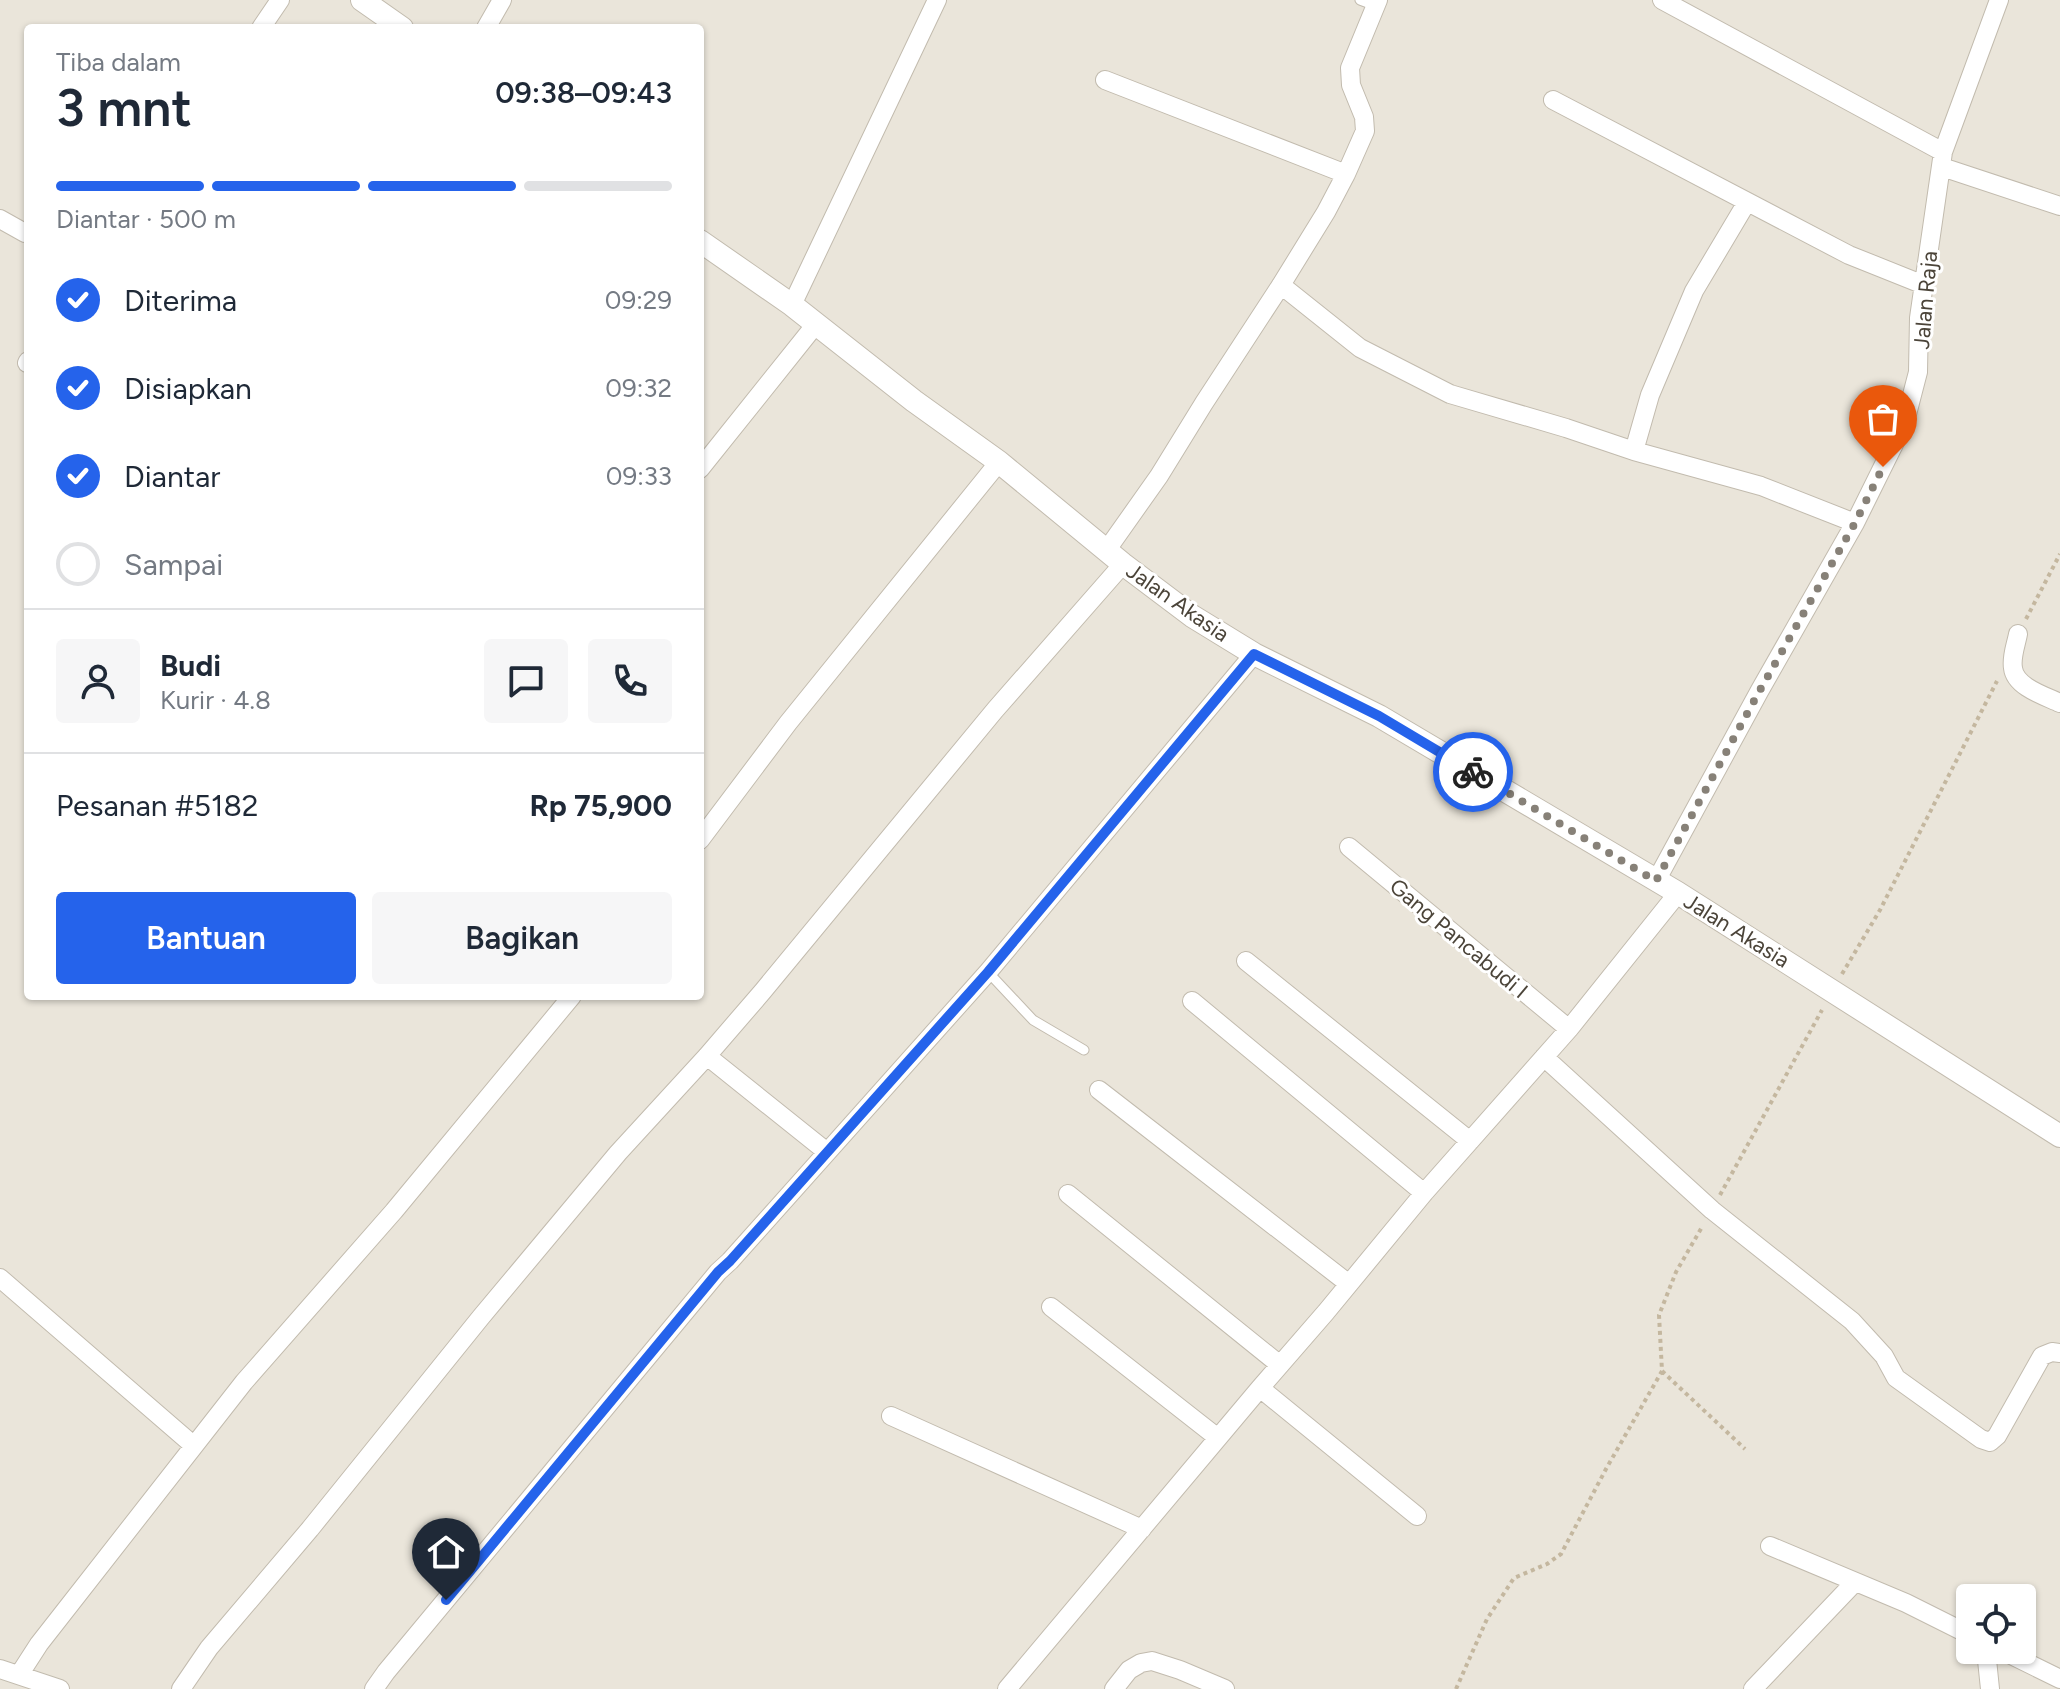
<!DOCTYPE html>
<html lang="id">
<meta charset="utf-8">
<style>
body{margin:0;font-family:Figtree,sans-serif;background:#f6f6f7;color:#1f2937;height:100vh;display:flex;flex-direction:column;font-size:30px;white-space:nowrap}
*{box-sizing:border-box;margin:0}
p{font-size:26px;color:#747a83}
.icon{flex:none;width:44px;height:44px;fill:none;stroke:currentColor;stroke-width:2;stroke-linecap:round;stroke-linejoin:round}
.map{position:relative;flex:1;overflow:hidden}
.sheet{position:absolute;left:24px;top:24px;width:680px;height:976px;display:flex;flex-direction:column;background:#fff;border-radius:8px;box-shadow:0 2px 6px #0004}
.sheet>*{flex:none}
.fabs{position:absolute;left:1956px;top:1584px;display:grid;gap:16px}
.fabs a{display:grid;place-items:center;width:80px;height:80px;border-radius:8px;background:#fff;box-shadow:0 2px 6px #0004;font-size:40px}
.pin{position:absolute;display:grid;place-items:center;width:68px;height:68px;color:#fff;margin:-82px -34px;border-radius:50% 50% 50% 0;rotate:-45deg;box-shadow:0 0 8px #0007}
.pin .icon{rotate:45deg}
.courier{position:absolute;display:grid;place-items:center;width:80px;height:80px;margin:-40px;border:6px solid #2563eb;border-radius:50%;background:#fff;color:#222;box-shadow:0 2px 10px #0007}
.overview em{font-style:normal;font-weight:600}
.overview div{display:flex;flex-direction:column-reverse}
.overview{display:flex;align-items:center;justify-content:space-between;height:136px;padding:0 32px}
h1{font-size:52px;font-weight:600;line-height:60px}
.bar{display:grid;grid-template-columns:repeat(4,1fr);gap:12px 8px;align-content:center;height:96px;padding:0 32px}
.bar i{height:10px;border-radius:6px;background:#e0e1e3}
.bar .current{background:#2563eb}
.bar p{grid-column:span 4}
.line{display:flex;align-items:center;gap:20px;padding:0 32px;border-top:2px solid #e0e1e3}
.line div{flex:1}
.round{display:grid;place-items:center;flex:none;width:84px;height:84px;border-radius:8px;background:#f6f6f7}
ol{padding:0 32px;list-style:none}
li{display:flex;align-items:center;gap:24px;height:88px}
li p{margin-inline-start:auto}
li .icon{padding:8px;border-radius:50%;background:#2563eb;color:#fff;stroke-width:4}
li:last-child{color:#747a83}
li i{width:44px;height:44px;border:4px solid #e0e1e3;border-radius:50%}
.cta{display:flex;gap:16px;margin-top:auto;padding:16px 32px}
.cta a{flex:1;height:92px;border-radius:8px;background:#2563eb;color:#fff;font-size:32px;font-weight:600;line-height:92px;text-align:center}
.cta a+a{background:#f6f6f7;color:#1f2937}
.map>svg:first-child{display:block}
.residential{fill:#eae5da;fill-rule:evenodd}
.lines{fill:none;stroke-linecap:round;stroke-linejoin:round}
.service-casing{stroke:#c2bbae;stroke-width:11}
.minor-casing{stroke:#c2bbae;stroke-width:20}
.tertiary-casing{stroke:#c2bbae;stroke-width:24}
.path{stroke:#c4b79f;stroke-width:4;stroke-dasharray:4 4;stroke-linecap:butt}
.service{stroke:#fff;stroke-width:9}
.minor{stroke:#fff;stroke-width:18}
.tertiary{stroke:#fff;stroke-width:22}
.done{stroke:#878178;stroke-width:8;stroke-dasharray:0 14.4}
.route{stroke:#2563eb;stroke-width:10}
.labels{text-anchor:middle;stroke-width:6;stroke-linejoin:round;paint-order:stroke}
.street-label{font-size:22px;fill:#4b4439;stroke:#fff}
</style>
<div class="map">
<svg width="2060" height="1689" viewBox="0 0 2060 1689">
<rect width="100%" height="100%" fill="#f6f3ec"/>
<path class="residential" d="M0,0H2060V1689H0ZM28,28H700V996H28ZM1970,1598H2022V1650H1970Z"/>
<g class="lines">
<g class="service-casing">
<path id="service" d="M1360,0L1376,6
M988,972L1033,1020L1084,1050"/>
</g>
<g class="minor-casing">
<path id="minor" d="M1662,0L1943,152
M261,28L280,0
M486,28L502,0
M1105,80L1346,174
M1553,100L1849,255L1924,285
M1942,167L2060,206
M0,219L25,233
M1281,285L1360,348L1450,394L1566,428L1634,451L1761,486L1855,523
M792,305L937,0
M27,363L28,361
M1634,451L1650,395L1694,291L1747,202
M700,469L816,324
M1106,551L1159,476L1204,403L1281,285L1326,212L1346,174L1365,131L1364,117L1351,85L1350,68L1378,0
M2018,634C2016,645 2011,657 2013,668C2015,687 2045,696 2060,703
M700,840L788,723L999,462
M1349,847L1569,1029
M1656,881L1760,690L1855,523L1905,422L1918,372L1919,318L1943,152L1999,0
M1246,961L1470,1141
M1192,1001L1424,1193
M707,1056L827,1152
M1544,1057L1712,1210L1852,1321L1884,1356L1896,1378L1981,1439L1990,1442L1997,1436L2042,1356L2052,1352L2060,1353
M1099,1090L1349,1284
M1068,1194L1280,1365
M0,1278L193,1445
M1051,1307L1218,1438
M1260,1388L1417,1516
M891,1416L1142,1529
M1770,1546L1906,1603L1970,1635
M1986,1650L1990,1689
M2001,1650L2060,1679
M0,1669L60,1689
M19,1675L39,1644L244,1382L394,1211L572,996
M181,1689L209,1648L310,1529L481,1317L618,1153L707,1056L763,991L995,710L1123,564
M374,1689L386,1672L718,1272L730,1261L988,972L1254,654
M1007,1689L1260,1388L1326,1312L1424,1193L1569,1029L1678,893
M1114,1689L1129,1670L1141,1663L1152,1661L1180,1670L1225,1689
M1753,1689L1855,1582"/>
</g>
<g class="tertiary-casing">
<path id="tertiary" d="M362,0L402,28
M700,241L792,305L914,401L999,462L1123,564L1192,616L1254,654L1379,716L1678,893L2060,1136"/>
</g>
<path class="path" d="M2026,619L2060,554
M1842,974L1880,910L1997,681
M1720,1195L1822,1010
M1662,1371L1745,1449
M1456,1689L1487,1619L1514,1578L1547,1564L1561,1554L1606,1469L1662,1371L1659,1315L1676,1272L1702,1227"/>
<use href="#service" class="service"/>
<use href="#minor" class="minor"/>
<use href="#tertiary" class="tertiary"/>
</g>
<g class="lines">
<path class="done" d="M1473,772L1656,881L1760,690L1855,523L1883,467"/>
<path class="route" d="M446,1600L718,1272L730,1261L988,972L1254,654L1379,716L1473,772"/>
</g>
<g class="labels">
<g class="street-label">
<text transform="translate(1925 300) rotate(-85)" y="8">Jalan Raja</text>
<text transform="translate(1178 602) rotate(35)" y="8">Jalan Akasia</text>
<text transform="translate(1737 930) rotate(32)" y="8">Jalan Akasia</text>
<text transform="translate(1459 938) rotate(40)" y="8">Gang Pancabudi I</text>
</g>
</g>
</svg>
<div class="fabs">
<a><svg class="icon" aria-label="locate" viewBox="0 0 24 24"><circle cx="12" cy="12" r="6"/><path d="M12 2v4M12 18v4M2 12h4M18 12h4"/></svg></a>
</div>
<div class="pin" style="left:1883px;top:467px;background:#ea580c"><svg class="icon" aria-label="bag" viewBox="0 0 24 24"><path d="M5 8h14l-1 12H6zM9 8a3 3 0 0 1 6 0"/></svg></div>
<div class="pin" style="left:446px;top:1600px;background:#1f2937"><svg class="icon" aria-label="home" viewBox="0 0 24 24"><path d="M3 11l9-7 9 7M6 9v11h12V9"/></svg></div>
<div class="courier" style="left:1473px;top:772px"><svg class="icon" aria-label="bike" viewBox="0 0 24 24"><circle cx="6" cy="16" r="4"/><circle cx="18" cy="16" r="4"/><path d="M6 16l4-8h5l3 8M10 8l3 8H6M13 5h3"/></svg></div>
<section class="sheet">
<div class="overview"><div><h1>3 mnt</h1><p>Tiba dalam</p></div><em>09:38–09:43</em></div>
<div class="bar"><i class="current"></i><i class="current"></i><i class="current"></i><i></i><p>Diantar · 500 m</p></div>
<ol>
<li><svg class="icon" aria-label="check" viewBox="0 0 24 24"><path d="M5 12l5 5 9-10"/></svg>Diterima<p>09:29</p></li>
<li><svg class="icon" aria-label="check" viewBox="0 0 24 24"><path d="M5 12l5 5 9-10"/></svg>Disiapkan<p>09:32</p></li>
<li><svg class="icon" aria-label="check" viewBox="0 0 24 24"><path d="M5 12l5 5 9-10"/></svg>Diantar<p>09:33</p></li>
<li><i></i>Sampai</li>
</ol>
<div class="line" style="height:144px"><a class="round"><svg class="icon" aria-label="person" viewBox="0 0 24 24"><circle cx="12" cy="8" r="4"/><path d="M4 21q1-7 8-7t8 7"/></svg></a><div><b>Budi</b><p>Kurir · 4.8</p></div><a class="round"><svg class="icon" aria-label="chat" viewBox="0 0 24 24"><path d="M4 5h16v11H9l-5 4z"/></svg></a><a class="round"><svg class="icon" aria-label="phone" viewBox="0 0 24 24"><path d="M5 4h4l2 5-3 2q2 4 5 5l2-3 5 2v4C11 20 4 13 5 4z"/></svg></a></div>
<div class="line" style="height:104px"><div>Pesanan #5182</div><b>Rp 75,900</b></div>
<div class="cta"><a>Bantuan</a><a>Bagikan</a></div>
</section>
</div>
